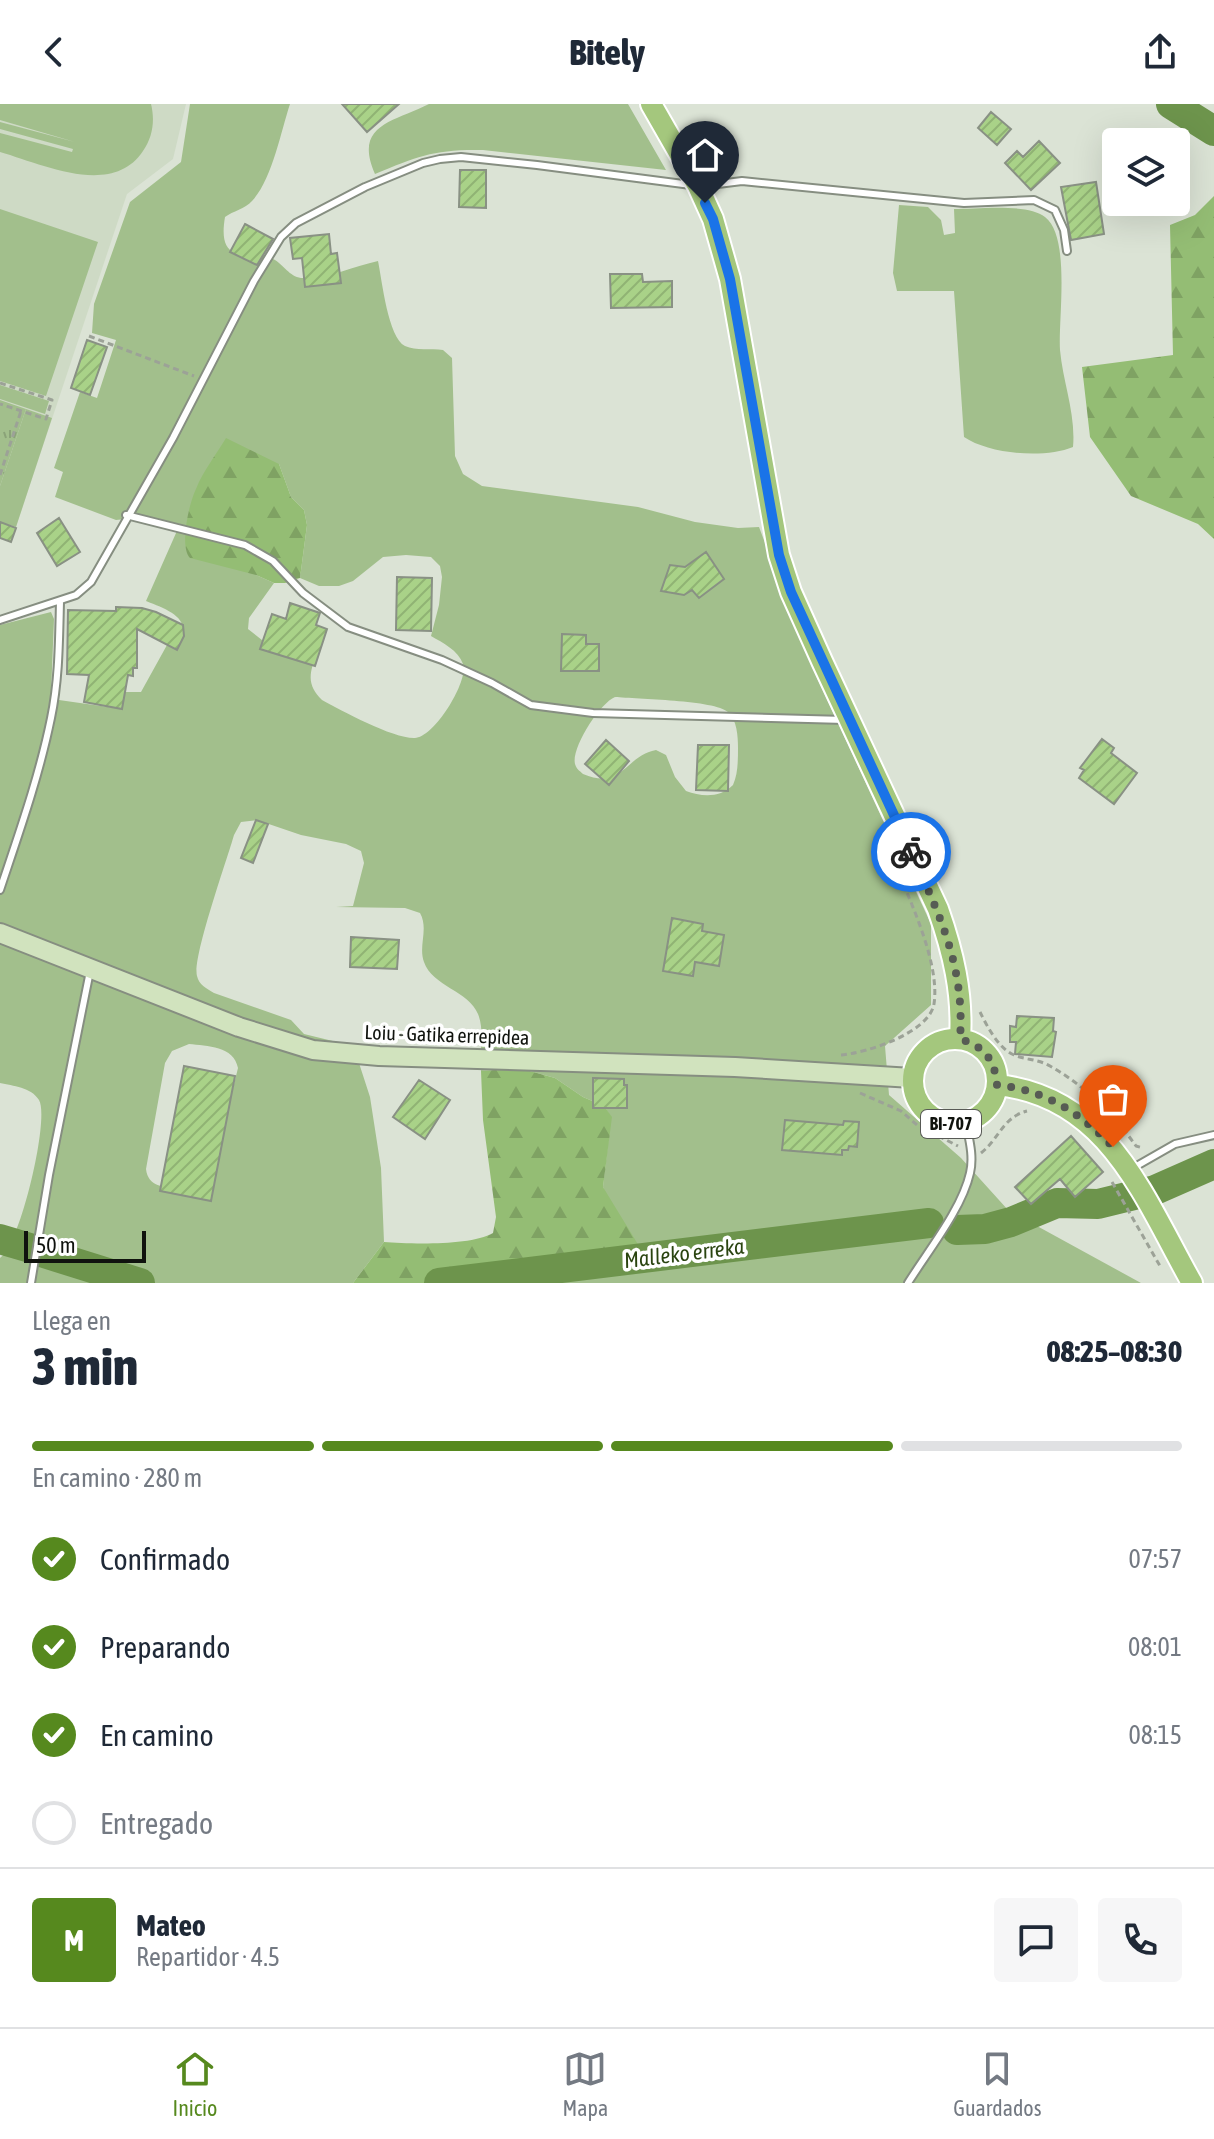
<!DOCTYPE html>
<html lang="es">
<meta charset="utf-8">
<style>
body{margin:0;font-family:"Asap Condensed",sans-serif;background:#f6f6f7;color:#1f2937;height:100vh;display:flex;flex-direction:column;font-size:30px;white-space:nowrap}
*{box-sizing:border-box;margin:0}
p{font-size:26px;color:#747a83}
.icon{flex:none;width:44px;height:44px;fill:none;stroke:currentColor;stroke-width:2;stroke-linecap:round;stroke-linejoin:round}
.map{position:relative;height:1179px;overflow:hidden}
.panel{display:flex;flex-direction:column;background:#fff;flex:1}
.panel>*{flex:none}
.tools{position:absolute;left:1102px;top:24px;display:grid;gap:16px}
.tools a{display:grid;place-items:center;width:88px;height:88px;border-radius:8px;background:#fff;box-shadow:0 8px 32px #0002;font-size:40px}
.scale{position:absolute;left:24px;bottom:20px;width:122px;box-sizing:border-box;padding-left:8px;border:4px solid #10130e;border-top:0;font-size:22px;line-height:28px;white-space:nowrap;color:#10130e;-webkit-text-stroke:6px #fff;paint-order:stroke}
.pin{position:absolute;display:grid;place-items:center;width:68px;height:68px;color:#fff;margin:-82px -34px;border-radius:50% 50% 50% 0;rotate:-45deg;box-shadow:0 0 8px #0007}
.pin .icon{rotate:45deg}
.courier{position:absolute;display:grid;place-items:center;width:80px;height:80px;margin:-40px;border:6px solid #1a73e8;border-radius:50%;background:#fff;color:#222;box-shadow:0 2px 10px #0007}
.headline em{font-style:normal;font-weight:800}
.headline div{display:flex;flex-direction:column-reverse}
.headline{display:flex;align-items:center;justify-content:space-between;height:136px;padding:0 32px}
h1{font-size:52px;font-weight:800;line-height:60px}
.bar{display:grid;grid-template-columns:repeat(4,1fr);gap:12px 8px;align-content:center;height:96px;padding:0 32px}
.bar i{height:10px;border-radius:6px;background:#e0e1e3}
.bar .on{background:#56891e}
.bar p{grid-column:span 4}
.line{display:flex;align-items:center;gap:20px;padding:0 32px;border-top:2px solid #e0e1e3}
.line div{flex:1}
.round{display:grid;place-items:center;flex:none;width:84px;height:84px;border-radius:8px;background:#f6f6f7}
ol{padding:0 32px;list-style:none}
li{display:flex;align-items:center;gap:24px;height:88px}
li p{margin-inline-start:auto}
li .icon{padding:8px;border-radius:50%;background:#56891e;color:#fff;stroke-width:4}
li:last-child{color:#747a83}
li i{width:44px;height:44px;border:4px solid #e0e1e3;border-radius:50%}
header{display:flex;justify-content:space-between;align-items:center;height:104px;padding:0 32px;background:#fff;font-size:36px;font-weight:800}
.tab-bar{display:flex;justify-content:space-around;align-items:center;height:112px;border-top:2px solid #e0e1e3;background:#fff;font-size:22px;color:#747a83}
.tab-bar a{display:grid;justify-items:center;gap:4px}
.tab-bar .on{color:#56891e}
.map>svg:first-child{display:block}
.built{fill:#cedac5}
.green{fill:#a2bf8c;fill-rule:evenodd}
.forest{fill:url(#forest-firs)}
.park{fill:url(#park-tufts)}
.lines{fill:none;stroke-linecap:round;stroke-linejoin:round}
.river{stroke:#6d944c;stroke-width:30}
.building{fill:url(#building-hatch);stroke:#899184;stroke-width:2}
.lane-casing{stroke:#868e81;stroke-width:10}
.secondary-casing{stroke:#868e81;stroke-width:22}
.primary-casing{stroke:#fff;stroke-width:24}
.path{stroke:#9ca297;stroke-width:3;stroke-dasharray:6 4;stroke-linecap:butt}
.lane{stroke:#fff;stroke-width:6}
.secondary{stroke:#d1e3be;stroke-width:18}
.primary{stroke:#a4c77d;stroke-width:20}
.done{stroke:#575c54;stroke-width:8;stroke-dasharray:0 14.4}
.route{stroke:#1a73e8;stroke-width:10}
.labels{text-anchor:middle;stroke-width:7;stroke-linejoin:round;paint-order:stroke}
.shield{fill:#fff;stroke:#585a56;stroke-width:2}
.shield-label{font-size:18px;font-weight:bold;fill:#10130e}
.street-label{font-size:20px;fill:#10130e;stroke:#fff}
.water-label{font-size:22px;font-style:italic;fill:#2a4410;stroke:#fff}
</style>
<header><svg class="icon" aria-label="back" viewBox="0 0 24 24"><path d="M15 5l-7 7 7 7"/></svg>Bitely<svg class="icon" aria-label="share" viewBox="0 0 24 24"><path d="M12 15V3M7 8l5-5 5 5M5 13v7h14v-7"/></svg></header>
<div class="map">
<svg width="1214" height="1179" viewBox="0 0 1214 1179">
<defs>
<pattern id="forest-firs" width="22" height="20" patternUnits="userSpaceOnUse" patternTransform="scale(2)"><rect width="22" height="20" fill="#94bd74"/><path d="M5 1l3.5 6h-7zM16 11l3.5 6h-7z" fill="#7fa263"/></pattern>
<pattern id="park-tufts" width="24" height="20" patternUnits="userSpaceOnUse" patternTransform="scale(2)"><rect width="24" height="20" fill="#a2bf8c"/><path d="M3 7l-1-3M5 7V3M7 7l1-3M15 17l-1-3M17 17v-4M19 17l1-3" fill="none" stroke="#8aa378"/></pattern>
<pattern id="building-hatch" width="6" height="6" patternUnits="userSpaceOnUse" patternTransform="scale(2)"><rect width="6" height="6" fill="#a9d288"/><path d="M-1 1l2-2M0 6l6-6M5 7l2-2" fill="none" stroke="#90b374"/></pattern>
</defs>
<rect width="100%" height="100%" fill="#dbe3d5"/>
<path class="built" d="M0,0H186L173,55L127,90L11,438L0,434Z"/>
<path class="green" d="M0,0H151C155,16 153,33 143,47C112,94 42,60 0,48V29L72,48L73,45L0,25V18L75,38L0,16Z
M190,0H290C281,27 272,76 252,97C245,105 233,107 225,113C216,166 253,144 275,156C286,163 291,175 305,174C329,174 355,162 378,157C382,176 388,234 405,242C416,247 431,244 443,246L452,254L455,352L463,370L482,382L638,403L695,418L738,424L759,423L812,563L931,820V901L885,942L889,991L961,1054L1008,1106L1141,1179H511L530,1171L615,1165L608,1096L603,1083L611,1013L604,1002L583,993L555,974L519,964L481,967C479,949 485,927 478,910C469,887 432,882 424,858C418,842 429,825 420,809L405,804L336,803L353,802L364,759L361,747L346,740L301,731L257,716L241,718L234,731C227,756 192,854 197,872C199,881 206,884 214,889L291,916L304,930L345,940L358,956L370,993L381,1064L384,1138L353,1179H0V1154C20,1142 50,1014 39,996C31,983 13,982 0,979V521L51,508L54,515L51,589L59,596L122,605L125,588H141L167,541L177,545C195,515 171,507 146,497L180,420L145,413L116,416L55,393L63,368L54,364L80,288L97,294L116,236L92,229L94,200L130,98L181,58ZM279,360L291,393L304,406L307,421L300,474L319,482H339L353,477L383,453L406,451L431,453L440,462L442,473L439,501L431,532C443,539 458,546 463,560C469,577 434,634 415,634C394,635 342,607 322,596C311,585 308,576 313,560L267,540L248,525L249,514L274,479L256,471ZM615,593C636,595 715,596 728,608C737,616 738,632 738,644C738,656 738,670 733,681C720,694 702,693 686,687L675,673L666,651L656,646C625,652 622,687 583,670C579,666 577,666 575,660C571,644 600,599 615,593ZM189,940C207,942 234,942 238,964L216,1053L179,1085C164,1083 148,1083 146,1065L165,959L172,947Z
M429,0H628L666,66L483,46C435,45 418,52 375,70C353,20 394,18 429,0Z
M899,101L928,103L941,116L944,131L955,129L954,105C977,105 1028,99 1045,113C1071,133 1058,215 1060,246C1063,279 1076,310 1073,343C1044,355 989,350 964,333L954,187H897L893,169Z
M0,105L98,138L46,292L0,277Z
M0,281L49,297L45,310L0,295Z
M26,305L52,314L16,423L0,418V382Z"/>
<path class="forest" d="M1214,92V435L1198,420L1131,392L1090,333L1082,263L1173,251L1170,121L1195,111Z
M226,334L279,360L291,393L304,406L307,421L300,474L285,479H274L256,471L190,454C179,443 189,399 196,385C203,367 216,351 226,334Z
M519,964L555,974L583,993L604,1002L612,1013L603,1083L639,1142L637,1155L615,1165L530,1171L511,1179H353L384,1138C410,1140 471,1142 493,1129L496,1113L483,1016L481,967Z"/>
<path class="park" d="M0,296L26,305L0,382Z"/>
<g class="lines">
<path class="river" d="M1171,0L1214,27
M957,1126L985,1125L1011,1118L1057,1099L1098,1100L1155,1086L1214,1060
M0,1135L30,1144
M44,1149L140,1179
M439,1179L929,1119"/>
</g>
<path class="building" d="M342,0H399L367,28Z
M991,8L1011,25L997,41L978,24Z
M1039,37L1060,59L1031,86L1005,59L1017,47L1023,53Z
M460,66H486V104L459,103Z
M1096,78L1104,130L1071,136L1061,83Z
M245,120L273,135L257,161L230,148Z
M329,130L331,150L337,149L341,179L305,183L302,154L293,155L290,134Z
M610,170H642L643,178L672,177V203L611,204Z
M87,236L107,243L90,291L71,284Z
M59,414L80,448L57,462L37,429Z
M0,418L16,424L11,438L0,434Z
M706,448L724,475L699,494L692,486L684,491L661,487L670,461L685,463Z
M397,473L432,474L431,527L396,526Z
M290,499L320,509L316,521L327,525L315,562L260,545L272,510L286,515Z
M116,503L142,504L156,508L183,521L184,532L177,546L137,525V564H133V572L128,571L122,605L84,598L89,571L67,570L68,506L116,507Z
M562,530L586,531V540H599V567H561Z
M1102,635L1114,644L1111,649L1137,669L1114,700L1079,674L1084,666L1080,664Z
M606,636L629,657L609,681L585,660Z
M698,641H729L728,687L696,686Z
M256,716L268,720L253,759L241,754Z
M672,814L703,820L702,827L724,831L719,862L695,858L693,872L663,867Z
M351,833L399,836L397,865L350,863Z
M1017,912L1054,914L1053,927L1056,928L1052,953L1015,950L1016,938H1010V922L1016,923Z
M184,962L235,972L211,1097L160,1087Z
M593,974L624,975V981H627V1004H593Z
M419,976L450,996L425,1035L393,1013Z
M785,1016L843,1021L844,1017L859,1018L857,1043L849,1042L848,1046H842V1051L782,1046Z
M1071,1032L1103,1068L1075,1093L1060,1075L1031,1100L1015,1083Z"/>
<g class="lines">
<g class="lane-casing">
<path id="lane" d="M702,82L742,77L964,99L1034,96L1055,106L1064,126L1067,147
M126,411L245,441L273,457L303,489L348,523L442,556L492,579L531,601L593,609L845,616
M0,516L76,491L91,478L173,334L254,177L281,133L296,119L365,83L423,59L440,55L461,53L537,61L691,81
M0,786C19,729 39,673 51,614C59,576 59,537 60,498
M1133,1064L1175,1040L1214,1031
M31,1179L49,1071L90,867
M908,1179C928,1147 962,1105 970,1069C974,1052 969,1035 966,1019"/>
</g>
<g class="secondary-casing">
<path id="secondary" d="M0,829L239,923L313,946L379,952L735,963L912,974"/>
</g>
<g class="primary-casing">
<path id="primary" d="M651,0L698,82L713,115L730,175L779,451L791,488L822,557L938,805C953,848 963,889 960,935
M913 977a42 42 0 1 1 84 0a42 42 0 1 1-84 0Z
M997,981C1108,992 1144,1094 1192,1179"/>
</g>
<path class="path" d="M89,232L194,272
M0,279L52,296L46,315L0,300
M0,371L21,307
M980,908C987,922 998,944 1014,951C1026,956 1038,955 1050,962C1084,981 1114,1011 1136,1042L1143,1044
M841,951C866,949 929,929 934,900C940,861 912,801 897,765
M860,989L901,1007L917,1021L958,1042
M981,1049C999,1035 1003,1013 1027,1007
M1112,1078L1160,1162"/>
<use href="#lane" class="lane"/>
<use href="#secondary" class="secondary"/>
<use href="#primary" class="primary"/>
</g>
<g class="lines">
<path class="done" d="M911,748C940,811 965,864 960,935C984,942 995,956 997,981C1046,986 1080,1009 1113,1043"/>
<path class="route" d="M705,99L713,115L730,175L779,451L791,488L911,748"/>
</g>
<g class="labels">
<rect class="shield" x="921" y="1006" width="60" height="28" rx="6"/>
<g class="shield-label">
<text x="951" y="1026">BI-707</text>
</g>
<g class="street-label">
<text transform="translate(447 931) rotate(2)" y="7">Loiu - Gatika errepidea</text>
</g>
<g class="water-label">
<text transform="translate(684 1149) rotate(-7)" y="8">Malleko erreka</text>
</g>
</g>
</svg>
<div class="tools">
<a><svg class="icon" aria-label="layers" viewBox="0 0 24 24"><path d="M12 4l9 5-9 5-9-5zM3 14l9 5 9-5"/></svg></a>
</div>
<div class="scale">50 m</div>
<div class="pin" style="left:1113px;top:1043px;background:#ea580c"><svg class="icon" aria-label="bag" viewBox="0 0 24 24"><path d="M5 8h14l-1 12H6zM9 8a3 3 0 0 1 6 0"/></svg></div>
<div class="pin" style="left:705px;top:99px;background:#1f2937"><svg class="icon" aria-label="home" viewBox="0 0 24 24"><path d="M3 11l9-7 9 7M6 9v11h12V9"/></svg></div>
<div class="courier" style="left:911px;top:748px"><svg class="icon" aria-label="bike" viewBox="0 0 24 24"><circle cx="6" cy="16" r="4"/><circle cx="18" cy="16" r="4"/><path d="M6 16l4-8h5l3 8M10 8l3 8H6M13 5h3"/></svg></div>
</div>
<section class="panel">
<div class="headline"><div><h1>3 min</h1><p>Llega en</p></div><em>08:25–08:30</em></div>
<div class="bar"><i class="on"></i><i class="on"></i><i class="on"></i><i></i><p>En camino · 280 m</p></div>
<ol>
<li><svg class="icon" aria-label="check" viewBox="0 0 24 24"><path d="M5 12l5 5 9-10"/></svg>Confirmado<p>07:57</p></li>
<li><svg class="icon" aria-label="check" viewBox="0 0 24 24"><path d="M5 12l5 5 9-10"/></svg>Preparando<p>08:01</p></li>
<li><svg class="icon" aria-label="check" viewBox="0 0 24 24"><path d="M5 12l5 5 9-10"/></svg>En camino<p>08:15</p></li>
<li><i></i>Entregado</li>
</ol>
<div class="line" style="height:144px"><b class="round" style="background:#56891e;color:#fff">M</b><div><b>Mateo</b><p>Repartidor · 4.5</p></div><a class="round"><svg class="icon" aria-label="chat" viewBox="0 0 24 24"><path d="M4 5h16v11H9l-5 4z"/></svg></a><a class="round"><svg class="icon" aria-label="phone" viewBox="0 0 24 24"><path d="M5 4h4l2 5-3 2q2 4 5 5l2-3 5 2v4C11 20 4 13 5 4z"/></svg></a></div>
</section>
<nav class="tab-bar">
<a class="on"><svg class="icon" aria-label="home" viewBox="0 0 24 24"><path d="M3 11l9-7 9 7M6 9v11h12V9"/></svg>Inicio</a>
<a><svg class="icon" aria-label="map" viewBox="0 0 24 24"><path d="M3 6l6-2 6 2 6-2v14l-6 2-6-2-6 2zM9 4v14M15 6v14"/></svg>Mapa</a>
<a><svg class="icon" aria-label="saved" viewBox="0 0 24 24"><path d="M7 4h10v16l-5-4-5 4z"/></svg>Guardados</a>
</nav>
